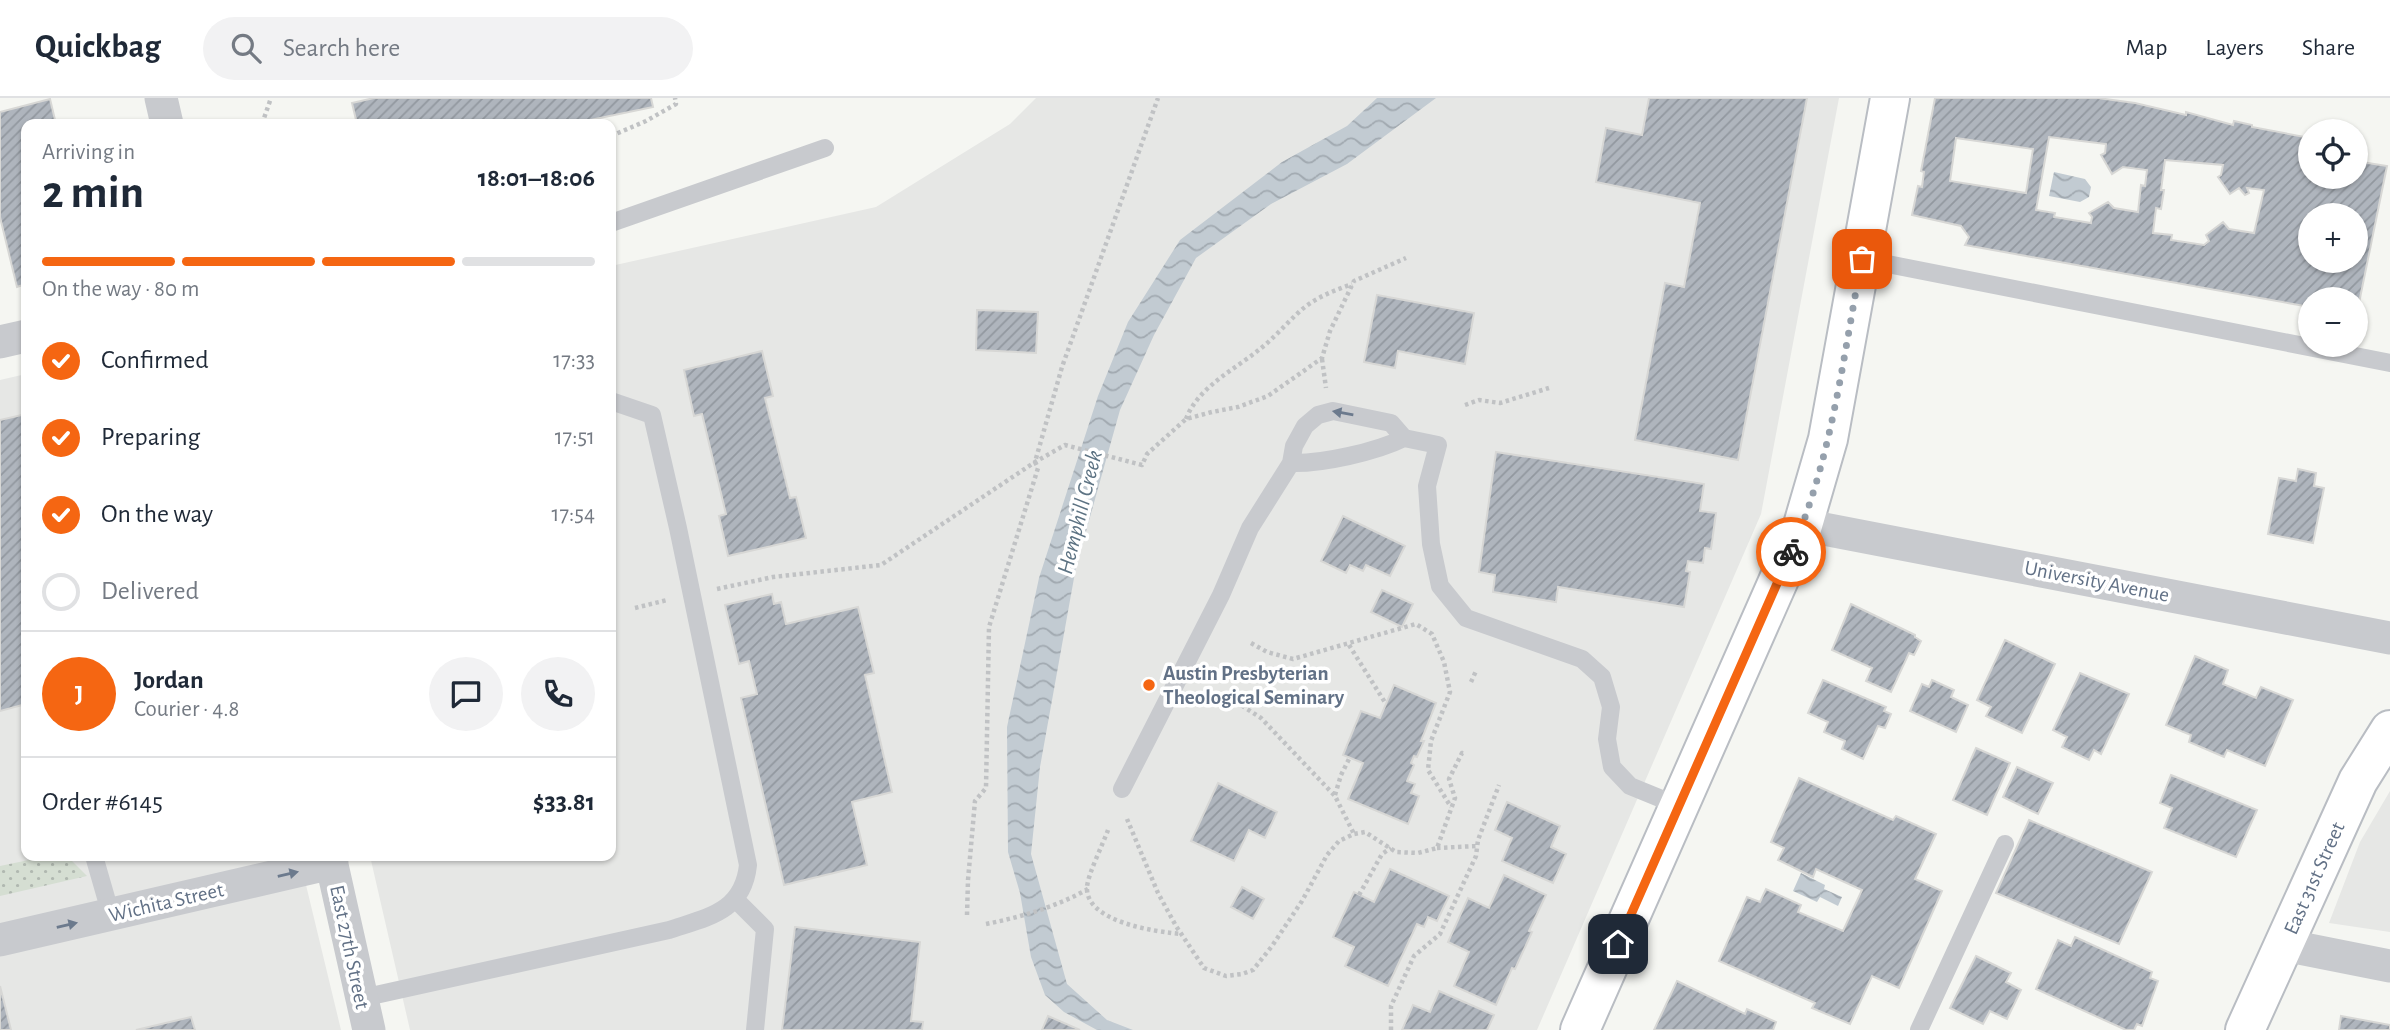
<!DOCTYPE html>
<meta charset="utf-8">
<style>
body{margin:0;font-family:"Alegreya Sans",sans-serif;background:#f2f2f3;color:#1f2937;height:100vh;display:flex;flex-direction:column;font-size:26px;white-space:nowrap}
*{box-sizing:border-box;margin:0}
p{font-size:23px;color:#747a83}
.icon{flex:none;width:38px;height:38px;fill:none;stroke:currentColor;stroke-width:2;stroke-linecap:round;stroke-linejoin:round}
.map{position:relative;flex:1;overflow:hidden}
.sheet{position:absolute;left:21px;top:21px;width:595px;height:742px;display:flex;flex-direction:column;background:#fff;border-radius:14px;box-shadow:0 2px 5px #0004}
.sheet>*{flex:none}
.controls{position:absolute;left:2298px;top:21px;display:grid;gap:14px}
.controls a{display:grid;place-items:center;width:70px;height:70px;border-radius:50%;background:#fff;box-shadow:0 2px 5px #0004;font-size:35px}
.pin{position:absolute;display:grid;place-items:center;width:60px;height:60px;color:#fff;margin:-30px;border-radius:14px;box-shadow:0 4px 10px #0006}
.courier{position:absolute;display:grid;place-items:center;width:70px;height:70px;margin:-35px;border:5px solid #f56612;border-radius:50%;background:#fff;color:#222;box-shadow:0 2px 9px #0007}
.overview em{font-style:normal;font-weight:700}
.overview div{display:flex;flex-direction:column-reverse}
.overview{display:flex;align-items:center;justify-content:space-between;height:119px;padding:0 21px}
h1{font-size:46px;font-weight:700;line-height:52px}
.bar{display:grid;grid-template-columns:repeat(4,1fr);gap:10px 7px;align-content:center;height:84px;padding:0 21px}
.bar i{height:9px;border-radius:5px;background:#e0e1e3}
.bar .selected{background:#f56612}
.bar p{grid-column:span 4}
.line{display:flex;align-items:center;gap:18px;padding:0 21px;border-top:2px solid #e0e1e3}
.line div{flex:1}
.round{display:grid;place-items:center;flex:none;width:74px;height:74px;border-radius:37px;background:#f2f2f3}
ol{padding:0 21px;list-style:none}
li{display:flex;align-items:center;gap:21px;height:77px}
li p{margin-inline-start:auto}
li .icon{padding:7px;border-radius:50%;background:#f56612;color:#fff;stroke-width:4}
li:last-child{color:#747a83}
li i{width:38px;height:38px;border:4px solid #e0e1e3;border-radius:50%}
header{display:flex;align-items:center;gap:42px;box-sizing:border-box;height:98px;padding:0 35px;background:#fff;border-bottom:2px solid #e0e1e3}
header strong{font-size:33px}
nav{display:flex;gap:38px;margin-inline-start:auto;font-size:24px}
.search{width:490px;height:63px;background:#f2f2f3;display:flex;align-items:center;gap:18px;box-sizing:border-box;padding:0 24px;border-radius:38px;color:#747a83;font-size:26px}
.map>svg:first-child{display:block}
.built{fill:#e6e7e5}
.grass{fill:url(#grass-dots)}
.water{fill:url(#water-waves)}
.building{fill:url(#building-hatch);stroke:#d7d7d5;stroke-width:2;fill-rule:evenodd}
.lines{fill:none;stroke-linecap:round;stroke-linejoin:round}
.secondary-casing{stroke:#b9bdc3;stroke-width:42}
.path{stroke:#c0c2c4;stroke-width:4.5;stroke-dasharray:3.5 3.5;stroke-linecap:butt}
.lane{stroke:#c8cace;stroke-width:18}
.street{stroke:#c8cace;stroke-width:33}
.secondary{stroke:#fff;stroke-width:38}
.oneway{fill:#6c7a8d}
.done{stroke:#95a0ac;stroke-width:7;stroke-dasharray:0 12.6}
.route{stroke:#f56612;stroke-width:9}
.poi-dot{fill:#f56612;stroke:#fff;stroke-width:2.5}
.labels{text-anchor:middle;stroke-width:7;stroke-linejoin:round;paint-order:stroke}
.street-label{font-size:21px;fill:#627186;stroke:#fff}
.poi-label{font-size:21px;font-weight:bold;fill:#627186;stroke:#fff;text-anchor:start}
.water-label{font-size:23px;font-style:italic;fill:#5d7383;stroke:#fff}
</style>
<header>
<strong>Quickbag</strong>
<div class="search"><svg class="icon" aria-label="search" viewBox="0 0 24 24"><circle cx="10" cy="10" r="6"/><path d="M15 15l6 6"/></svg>Search here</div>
<nav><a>Map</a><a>Layers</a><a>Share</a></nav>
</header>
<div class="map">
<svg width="2390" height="932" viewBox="0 0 2390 932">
<defs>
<pattern id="grass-dots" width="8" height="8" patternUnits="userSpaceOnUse" patternTransform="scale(1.75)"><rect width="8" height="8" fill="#d5ded2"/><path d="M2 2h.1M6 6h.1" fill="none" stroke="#b0b8b0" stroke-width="1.8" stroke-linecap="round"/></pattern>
<pattern id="water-waves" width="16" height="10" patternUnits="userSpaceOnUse" patternTransform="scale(1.75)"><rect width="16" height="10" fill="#c2cbd2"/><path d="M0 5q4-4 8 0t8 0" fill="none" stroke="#a1a9b0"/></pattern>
<pattern id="building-hatch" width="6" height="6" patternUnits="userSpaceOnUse" patternTransform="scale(1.75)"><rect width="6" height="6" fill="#afb5bd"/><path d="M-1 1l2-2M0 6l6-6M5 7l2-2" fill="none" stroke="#92989f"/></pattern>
</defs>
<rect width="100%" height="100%" fill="#f5f6f2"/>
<path class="built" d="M1036,0H1839L1761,416L1537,932H410L370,758H611V168L876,109L1010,26Z
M26,276V758H299L341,932H0V282Z
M2390,693V834L2329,825L2360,744Z"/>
<path class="grass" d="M48,758H67L87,778L0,798V768Z"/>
<path class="water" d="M1377,0H1436L1347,66L1271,106L1196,160L1154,237L1120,312L1076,469L1040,669L1031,756L1067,886L1107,922L1133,932H1097L1064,914L1045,897L1031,859L1020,795L1008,754L1007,629L1039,480L1098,298L1128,224L1180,142L1282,64L1347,28Z
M2054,74L2085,81L2091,89L2089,99L2080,104L2049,98Z
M1801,775L1825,787L1824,791L1842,799L1838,808L1820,799L1817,804L1793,793Z"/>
<path class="building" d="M374,0H651L653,9L571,26H357L352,5Z
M1649,0H1807L1738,362L1635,342L1665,185L1684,189L1700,105L1596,84L1606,30L1642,37Z
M1935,0H2098L2135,5L2186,17V14L2233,27L2234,23L2252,27V29L2310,40V79H2356V47H2357L2356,53L2362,64L2387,68L2359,205H2356V201H2310V209L1965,147L1969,139L1961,128L1912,117L1918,88L1922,89L1924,74L1921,73ZM2049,39L2106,46L2105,55L2101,57L2112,76L2123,69L2147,72L2145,88L2141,87L2138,114L2114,110L2108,104L2089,115L2092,119L2091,125L2054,119L2055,115L2036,112ZM1956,40L2033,51L2026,95L1950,83ZM2165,62L2223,67L2221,77L2218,79L2230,96L2239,90L2245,97L2249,95L2247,90L2264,92L2254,135L2229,131L2223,124L2206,137L2209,143L2204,147L2171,142L2172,137L2153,135L2156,110L2161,111L2164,92H2161ZM2310,117H2356V163H2310Z
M50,1L56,26H26V186L17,189L0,119V14Z
M1377,197L1474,215L1465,266L1398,253L1395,270L1364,264Z
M977,212L1038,214L1036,255L976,252Z
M762,253L773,298L765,300L790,400L796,399L806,440L728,458L719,418L726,416L702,316L694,318L684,272Z
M26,316V606L0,613V322Z
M1496,354L1704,386L1700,413L1716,415L1712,444L1711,451L1705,450L1703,465L1688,463L1686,473L1690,474L1684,509L1558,489L1556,504L1493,494L1495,477L1479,474Z
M2298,371L2316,375L2314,388L2324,390L2313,445L2268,436L2279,380L2296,383Z
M1343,418L1405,448L1390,478L1366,467L1363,473L1350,467L1346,475L1321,463Z
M1382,492L1413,506L1402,529L1371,514Z
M772,496L774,506L781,504L786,526L858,509L874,575L865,577L892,694L852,704L867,767L784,787L741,600L757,596L749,563L739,566L725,507Z
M1851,506L1915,537V539L1921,543L1914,557L1909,555L1891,594L1866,583L1872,570L1832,552Z
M2005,542L2055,566L2022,635L1986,618L1991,609L1977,602Z
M2195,558L2228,572L2223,586L2256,600L2261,589L2293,602L2265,668L2227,652L2224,659L2189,644L2191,637L2166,627Z
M2080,575L2129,596L2101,656L2094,652L2089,662L2062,649L2067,639L2053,632Z
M1823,582L1886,609L1884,613L1891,616L1885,630L1878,628L1863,661L1842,651L1845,643L1824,634L1828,624L1808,615Z
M1932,582L1954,592L1951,599L1968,607L1956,634L1910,613L1922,586L1929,589Z
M1394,587L1436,605L1421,643H1424L1417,659L1414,658L1411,665L1414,667L1407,683L1415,686L1411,695L1419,698L1408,726L1348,701L1363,665L1343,657L1361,613L1380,620Z
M1976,650L2010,665L1987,717L1953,702Z
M2017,669L2053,685L2038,716L2003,699Z
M2171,677L2257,712L2236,759L2164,730L2172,710L2160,705Z
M1799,680L1893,722L1896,718L1936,736L1915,781L1942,793L1899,890L1872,878L1850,926L1812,910L1815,905L1719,863L1747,799L1760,804L1766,791L1801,807L1798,814L1843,833L1862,792L1816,771L1813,779L1778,762L1784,750L1771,744Z
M1218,685L1277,714L1265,740L1249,732L1234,763L1191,743Z
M1507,704L1560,728L1551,749L1566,756L1553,785L1502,763L1512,740L1495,732Z
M2029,722L2152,774L2119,846L1996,795Z
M1390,771L1449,798L1437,823L1428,819L1424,829L1417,826L1388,888L1345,868L1354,849L1333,839L1354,794L1374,804Z
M1504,777L1546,797L1529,833L1532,834L1515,871L1512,870L1496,907L1454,888L1469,854L1448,844L1468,800L1489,810Z
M1242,789L1264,801L1253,821L1231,809Z
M795,829L920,844L911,923L923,924L922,932H782Z
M2075,839L2152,874L2150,880L2158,883L2142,928L2137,926L2134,932H2126L2036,891L2058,842L2071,848Z
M1976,858L2011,875L2006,884L2021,892L2007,921L1990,913L1983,926L1950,910Z
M1677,883L1745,916L1747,911L1776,924L1773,932H1654Z
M0,888L11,932H0Z
M1439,893L1494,917L1487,932H1402L1413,907L1430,914Z
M1048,918L1080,932H1042Z
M2341,918L2390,927V932H2339Z
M191,919L195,932H136Z"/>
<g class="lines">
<g class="secondary-casing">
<path id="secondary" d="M1580,932L1803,427L1828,341L1890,0
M2245,932L2358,683L2390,632"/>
</g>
<path class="path" d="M262,26L271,0
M611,38L646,23L676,6L675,0
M1322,261L1326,290
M1465,307L1479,302L1500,305L1549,290
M1186,321C1198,289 1234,272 1260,251C1274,240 1286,226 1299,214C1314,200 1333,193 1352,186
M717,491L773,479L881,467L1035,364L1065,347L1142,367L1147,356L1186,321L1212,314L1238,309L1268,298L1322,260L1330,233L1354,183L1406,160
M635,510L667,502
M1251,545L1267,554L1293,561L1416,526L1432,536L1444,564L1450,594L1431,643L1428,672L1451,709
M1349,547L1386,606
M1471,584L1476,573
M1224,596L1261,620L1335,698L1354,736
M1335,697L1341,677L1350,659
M1127,721L1158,795L1176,828L1204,870L1226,878L1242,876L1253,872L1272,848L1302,803L1327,757L1339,743L1354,736L1365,734L1396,754L1418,755L1437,750L1455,700L1449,681L1462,655L1466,656
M1108,732C1103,746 1088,776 1087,789C1085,824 1156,834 1182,836
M1437,750L1477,748
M1359,797L1382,756L1391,750
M967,817L968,782L975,703L986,690L989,529L1038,370L1035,364L1062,269L1158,0
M986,826C1021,819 1056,809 1088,791
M1391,932V908L1414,858L1440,836L1476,758L1478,742L1499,687"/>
<path class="lane" d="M611,125L825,50
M1862,161L2390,265
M1291,365C1321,366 1376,354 1404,340
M1122,691L1221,497L1250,430L1291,365L1294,348L1305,328L1318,317L1333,313L1391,325L1404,340L1438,347L1427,388L1431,446L1440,488L1466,520L1582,561L1602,579L1611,609L1607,641L1612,669L1630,688L1679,708
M94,758L111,817
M736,802L765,831L755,932
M362,900L669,832C708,819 743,814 748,767L678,430L652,317L611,303
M1919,932L2005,746"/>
<path class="street" d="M161,0L167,26
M0,244L26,238
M1803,427L2390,540
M330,758L369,932
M0,842L332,765
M2284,847L2390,868"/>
<use href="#secondary" class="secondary"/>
</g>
<defs><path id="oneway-solid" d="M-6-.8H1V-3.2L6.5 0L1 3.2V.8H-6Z" transform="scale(1.75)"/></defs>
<g class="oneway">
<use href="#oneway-solid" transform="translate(1343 315) rotate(-170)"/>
<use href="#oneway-solid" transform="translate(288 776) rotate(-13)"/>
<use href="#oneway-solid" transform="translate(67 827) rotate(-13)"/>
</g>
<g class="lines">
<path class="done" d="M1791,454C1832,362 1843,258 1862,161"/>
<path class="route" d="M1618,846L1791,454"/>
</g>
<circle class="poi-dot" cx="1149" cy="587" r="7"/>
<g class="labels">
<g class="street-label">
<text transform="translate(2097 483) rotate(11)" y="7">University Avenue</text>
<text transform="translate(2314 780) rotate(-66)" y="7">East 31st Street</text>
<text transform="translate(166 804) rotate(-13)" y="7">Wichita Street</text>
<text transform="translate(350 849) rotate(78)" y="7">East 27th Street</text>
</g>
<g class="poi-label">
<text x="1163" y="582">Austin Presbyterian<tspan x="1163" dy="24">Theological Seminary</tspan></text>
</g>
<g class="water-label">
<text transform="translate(1079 414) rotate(-76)" y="8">Hemphill Creek</text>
</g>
</g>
</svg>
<div class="controls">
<a><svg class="icon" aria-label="locate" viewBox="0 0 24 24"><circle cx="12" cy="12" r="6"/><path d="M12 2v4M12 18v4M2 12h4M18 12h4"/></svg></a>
<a>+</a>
<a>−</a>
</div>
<div class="pin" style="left:1862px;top:161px;background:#ea580c"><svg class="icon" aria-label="bag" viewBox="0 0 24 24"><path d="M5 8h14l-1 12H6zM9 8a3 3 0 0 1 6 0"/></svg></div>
<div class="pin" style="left:1618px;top:846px;background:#1f2937"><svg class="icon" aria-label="home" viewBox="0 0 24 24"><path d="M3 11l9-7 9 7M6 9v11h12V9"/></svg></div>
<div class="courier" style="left:1791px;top:454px"><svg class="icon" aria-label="bike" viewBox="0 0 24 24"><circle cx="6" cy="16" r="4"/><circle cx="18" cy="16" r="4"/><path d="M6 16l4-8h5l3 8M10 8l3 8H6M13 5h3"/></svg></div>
<section class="sheet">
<div class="overview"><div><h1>2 min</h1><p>Arriving in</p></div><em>18:01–18:06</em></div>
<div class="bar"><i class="selected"></i><i class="selected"></i><i class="selected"></i><i></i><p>On the way · 80 m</p></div>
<ol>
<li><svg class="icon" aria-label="check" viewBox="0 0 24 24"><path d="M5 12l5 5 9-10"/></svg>Confirmed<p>17:33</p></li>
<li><svg class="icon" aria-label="check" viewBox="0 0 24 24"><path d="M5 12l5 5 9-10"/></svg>Preparing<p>17:51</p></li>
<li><svg class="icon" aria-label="check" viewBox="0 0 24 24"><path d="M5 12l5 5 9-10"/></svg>On the way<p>17:54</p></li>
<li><i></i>Delivered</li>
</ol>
<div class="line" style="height:126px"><b class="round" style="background:#f56612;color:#fff">J</b><div><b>Jordan</b><p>Courier · 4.8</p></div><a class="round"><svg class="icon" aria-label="chat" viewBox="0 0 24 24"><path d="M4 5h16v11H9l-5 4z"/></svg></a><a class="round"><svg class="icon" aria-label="phone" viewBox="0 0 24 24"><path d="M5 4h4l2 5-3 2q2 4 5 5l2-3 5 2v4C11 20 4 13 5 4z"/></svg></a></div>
<div class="line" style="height:91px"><div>Order #6145</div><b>$33.81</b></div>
</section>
</div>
